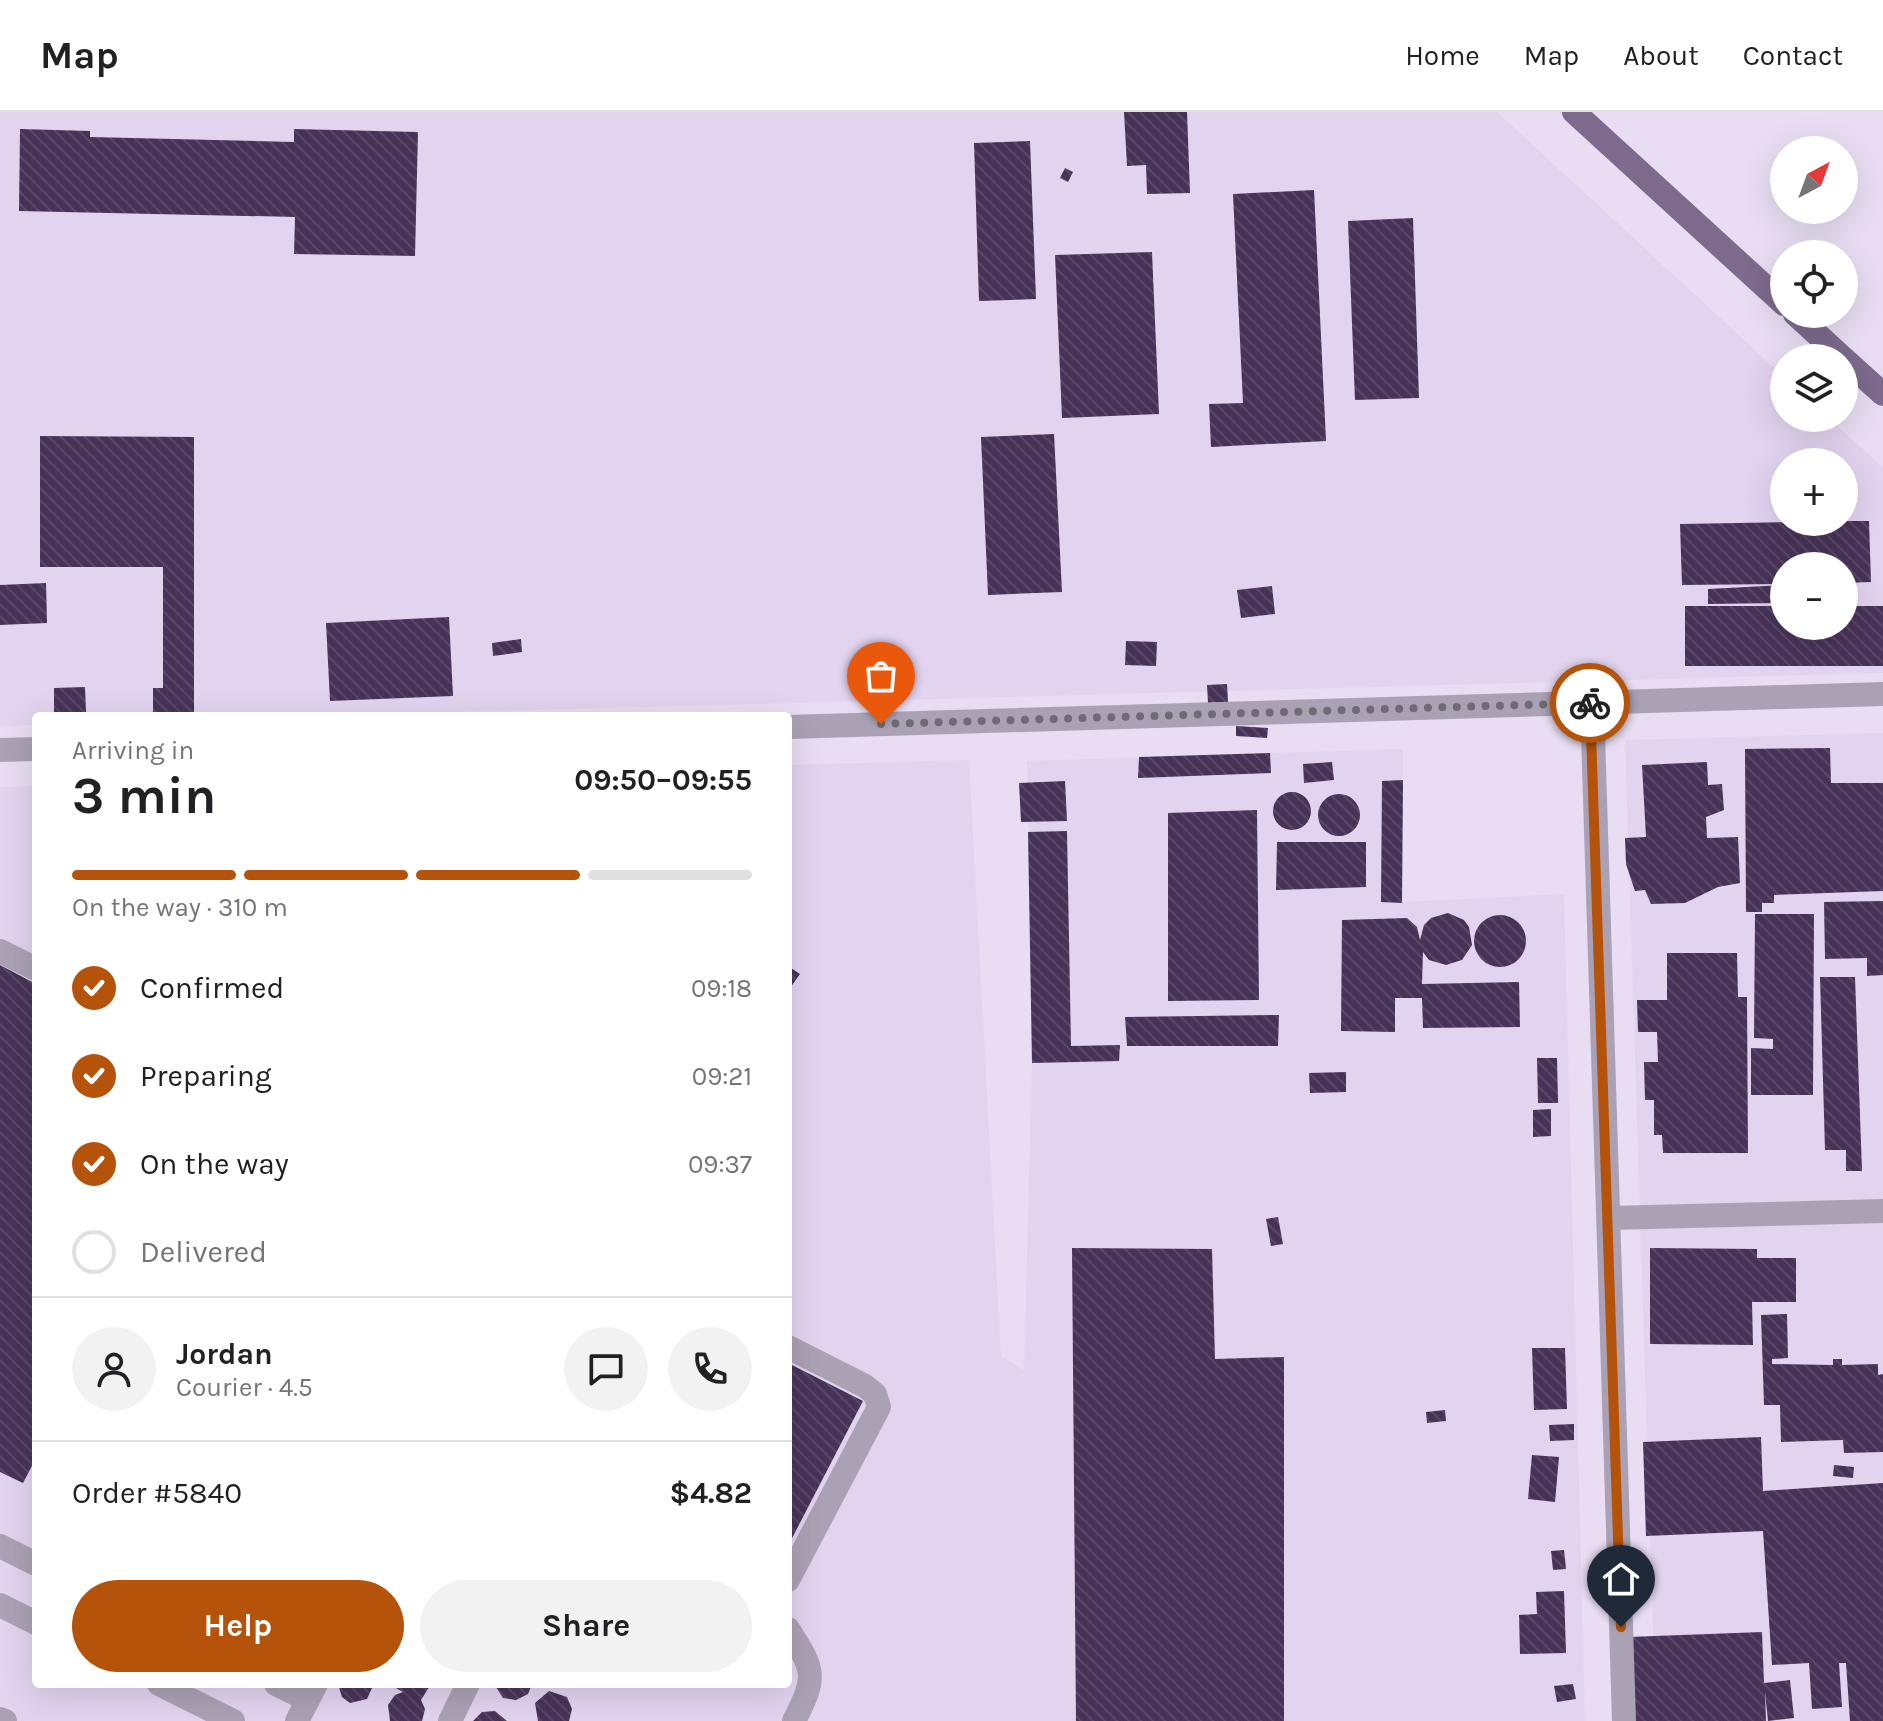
<!DOCTYPE html>
<meta charset="utf-8">
<style>
body{margin:0;font-family:Karla,sans-serif;background:#f2f2f2;color:#202124;height:100vh;display:flex;flex-direction:column;font-size:30px;white-space:nowrap}
*{box-sizing:border-box;margin:0}
p{font-size:26px;color:#757577}
.icon{flex:none;width:44px;height:44px;fill:none;stroke:currentColor;stroke-width:2;stroke-linecap:round;stroke-linejoin:round}
.map{position:relative;flex:1;overflow:hidden}
.drawer{position:absolute;left:32px;top:600px;width:760px;height:976px;display:flex;flex-direction:column;background:#fff;border-radius:8px;box-shadow:0 8px 32px #0002}
.drawer>*{flex:none}
.needle{width:52px;rotate:41deg}
.fabs{position:absolute;left:1770px;top:24px;display:grid;gap:16px}
.fabs a{display:grid;place-items:center;width:88px;height:88px;border-radius:50%;background:#fff;box-shadow:0 8px 32px #0002;font-size:40px}
.pin{position:absolute;display:grid;place-items:center;width:68px;height:68px;color:#fff;margin:-82px -34px;border-radius:50% 50% 50% 0;rotate:-45deg;box-shadow:0 0 8px #0007}
.pin .icon{rotate:45deg}
.courier{position:absolute;display:grid;place-items:center;width:80px;height:80px;margin:-40px;border:6px solid #b45309;border-radius:50%;background:#fff;color:#222;box-shadow:0 2px 10px #0007}
.head em{font-style:normal;font-weight:700}
.head div{display:flex;flex-direction:column-reverse}
.head{display:flex;align-items:center;justify-content:space-between;height:136px;padding:0 40px}
h1{font-size:52px;font-weight:700;line-height:60px}
.bar{display:grid;grid-template-columns:repeat(4,1fr);gap:12px 8px;align-content:center;height:96px;padding:0 40px}
.bar i{height:10px;border-radius:6px;background:#e0e0e0}
.bar .selected{background:#b45309}
.bar p{grid-column:span 4}
.line{display:flex;align-items:center;gap:20px;padding:0 40px;border-top:2px solid #e0e0e0}
.line div{flex:1}
.round{display:grid;place-items:center;flex:none;width:84px;height:84px;border-radius:42px;background:#f2f2f2}
ol{padding:0 40px;list-style:none}
li{display:flex;align-items:center;gap:24px;height:88px}
li p{margin-inline-start:auto}
li .icon{padding:8px;border-radius:50%;background:#b45309;color:#fff;stroke-width:4}
li:last-child{color:#757577}
li i{width:44px;height:44px;border:4px solid #e0e0e0;border-radius:50%}
.button{display:flex;gap:16px;margin-top:auto;padding:16px 40px}
.button a{flex:1;height:92px;border-radius:48px;background:#b45309;color:#fff;font-size:32px;font-weight:700;line-height:92px;text-align:center}
.button a+a{background:#f2f2f2;color:#202124}
header{display:flex;align-items:center;gap:48px;box-sizing:border-box;height:112px;padding:0 40px;background:#fff;border-bottom:2px solid #e0e0e0}
header strong{font-size:38px}
nav{display:flex;gap:44px;margin-inline-start:auto;font-size:28px}
.map>svg:first-child{display:block}
.built{fill:#e2d3ef;fill-rule:evenodd}
.building{fill:url(#building-back-hatch)}
.lines{fill:none;stroke-linecap:round;stroke-linejoin:round}
.minor{stroke:#aba1b4;stroke-width:24}
.major{stroke:#7d6a8d;stroke-width:24}
.done{stroke:#706a76;stroke-width:8;stroke-dasharray:0 14.4}
.route{stroke:#b45309;stroke-width:10}
</style>
<header>
<strong>Map</strong>
<nav><a>Home</a><a>Map</a><a>About</a><a>Contact</a></nav>
</header>
<div class="map">
<svg width="1883" height="1609" viewBox="0 0 1883 1609">
<defs>
<pattern id="building-back-hatch" width="6" height="6" patternUnits="userSpaceOnUse" patternTransform="scale(2)"><rect width="6" height="6" fill="#483358"/><path d="M-1 5l2 2M0 0l6 6M5-1l2 2" fill="none" stroke="#5a4868"/></pattern>
</defs>
<rect width="100%" height="100%" fill="#e8ddf2"/>
<path class="built" d="M0,0H1497L1784,265V306H1829L1883,356V561L312,604H36V613L0,614ZM1784,350H1844V410H1784ZM1784,454H1844V514H1784Z
M1883,621V1609H1656L1625,628Z
M1403,637L1402,790L1564,782L1585,1609H0V675L36,674V1572H788V653L969,648L1001,1244L1024,1258L1032,951L1027,649Z"/>
<path class="building" d="M1124,0H1187L1190,81L1147,82L1146,53L1127,54Z
M20,17L90,19V25L294,30V17L418,20L415,144L294,142L295,105L19,99Z
M1030,29L1036,187L979,189L974,31Z
M1065,56L1073,60L1068,70L1060,66Z
M1314,78L1326,329L1211,335L1209,292L1243,291L1233,82Z
M1413,106L1419,286L1355,288L1348,109Z
M1152,140L1159,302L1062,306L1055,143Z
M1054,322L1062,480L988,483L981,325Z
M40,324L194,325V604H153V576H163V455H40Z
M1844,409H1869L1871,470L1844,471V454H1784V472L1682,473L1680,412Z
M46,471L47,511L0,513V473Z
M1784,473V491L1708,492V477Z
M1272,474L1275,502L1241,506L1237,478Z
M1685,494H1784V514H1844V494H1883V554H1685Z
M449,505L453,584L330,589L326,511Z
M521,527L522,540L493,544L492,531Z
M1126,529L1157,530L1156,554L1125,553Z
M1227,572L1228,590L1208,591L1207,573Z
M85,575L86,600H101V604H54V576Z
M1236,614L1268,616L1267,626L1236,624Z
M1830,636L1831,671H1883V779L1774,783V791H1762V800H1746L1745,637Z
M1270,641L1271,661L1138,666L1139,645Z
M1332,650L1334,668L1304,671L1303,652Z
M1707,650L1708,673L1722,672L1724,698L1706,705L1707,726L1738,725L1740,771L1718,775L1685,791L1651,792L1645,778L1635,779L1626,752L1625,726L1646,725L1642,653Z
M1403,668L1402,791L1381,790L1382,669Z
M1065,669L1067,709L1021,710L1019,671Z
M1273 699a19 19 0 1 1 38 0a19 19 0 1 1-38 0Z
M1318 703a21 21 0 1 1 42 0a21 21 0 1 1-42 0Z
M1257,698L1259,888L1168,889V701Z
M1067,719L1071,934L1120,933L1119,949L1032,951L1028,720Z
M1277,730H1366V775L1276,778Z
M1883,789V863L1867,864V846L1825,847L1824,790Z
M1448,801L1464,808L1469,815L1472,833L1462,848L1446,853L1429,848L1423,840L1422,872L1519,870L1520,915L1423,916L1422,886H1395V920L1341,919L1342,808L1407,806L1417,815L1420,828L1424,813L1431,806Z
M1755,802H1814L1813,983H1751V936L1773,937V927L1754,926Z
M1474 829a26 26 0 1 1 52 0a26 26 0 1 1-52 0Z
M1667,841H1737L1738,885H1747L1748,1041H1663L1662,1023H1654V988H1645L1644,950H1658L1657,920H1638L1637,888H1667Z
M0,853L36,872V1346L23,1371L0,1360Z
M788,854L800,862L788,879Z
M1820,865H1855L1862,1059H1846V1038H1825Z
M1279,903L1278,934H1127L1125,905Z
M1537,946H1557L1558,991H1538Z
M1346,960V980L1310,981L1309,961Z
M1551,997V1024L1533,1025V998Z
M1278,1105L1283,1132L1271,1134L1266,1107Z
M1072,1136L1212,1137L1215,1247L1284,1245V1609H1076Z
M1650,1136L1757,1137V1146H1796V1190H1752L1753,1233L1650,1232Z
M1787,1202L1788,1246L1772,1247V1252L1833,1253V1247H1842V1253L1878,1252V1263L1883,1262V1340L1844,1341L1843,1328L1781,1330L1780,1293H1764L1761,1203Z
M1532,1236H1565L1567,1297L1534,1298Z
M788,1251L863,1289L788,1434Z
M1445,1298L1446,1309L1427,1311L1426,1300Z
M1574,1312V1328L1550,1329L1549,1313Z
M1761,1325L1763,1379L1883,1371V1609H1850L1846,1551H1839L1842,1595L1812,1597L1809,1551L1772,1553L1763,1419L1646,1424L1643,1330Z
M1532,1343L1559,1345L1555,1390L1528,1387Z
M1834,1353L1854,1355L1853,1366L1833,1364Z
M1564,1438L1566,1457L1553,1458L1551,1439Z
M1564,1479L1566,1541L1520,1542L1519,1503L1537,1502L1536,1480Z
M1762,1520L1764,1571L1790,1568L1794,1606L1768,1609L1765,1580L1766,1609H1632L1629,1525Z
M338,1572H372V1576L367,1587L350,1591L342,1585Z
M389,1572H431L421,1588L425,1597L422,1609H390L388,1593L395,1583L403,1580Z
M494,1572H532L528,1582L516,1588L503,1586Z
M1573,1572L1576,1587L1557,1590L1554,1574Z
M549,1579L567,1585L572,1597L569,1609H538L535,1591Z
M495,1599L507,1609H473L482,1600Z"/>
<g class="lines">
<path class="minor" d="M1592,591L1624,1609
M788,615L1883,582
M0,638L36,637
M0,839L36,857
M1609,1106L1883,1099
M788,1235L865,1274L875,1282L879,1295L788,1468
M0,1434L36,1452
M0,1493L36,1511
M788,1517C815,1559 817,1564 794,1609
M159,1572L233,1609
M276,1572L308,1588
M0,1607L5,1609
M297,1609L316,1572
M450,1609L468,1572"/>
<path class="major" d="M1574,0L1784,192
M1795,202L1843,246
M1844,247L1883,282"/>
</g>
<g class="lines">
<path class="done" d="M881,612L1590,591"/>
<path class="route" d="M1590,591L1621,1515"/>
</g>
</svg>
<div class="fabs">
<a><svg class="needle" viewBox="-14 -14 28 28"><path d="M0-13l5 13h-10z" fill="#e53935"/><path d="M0 13l5-13h-10z" fill="#757577"/></svg></a>
<a><svg class="icon" aria-label="locate" viewBox="0 0 24 24"><circle cx="12" cy="12" r="6"/><path d="M12 2v4M12 18v4M2 12h4M18 12h4"/></svg></a>
<a><svg class="icon" aria-label="layers" viewBox="0 0 24 24"><path d="M12 4l9 5-9 5-9-5zM3 14l9 5 9-5"/></svg></a>
<a>+</a>
<a>−</a>
</div>
<div class="pin" style="left:881px;top:612px;background:#ea580c"><svg class="icon" aria-label="bag" viewBox="0 0 24 24"><path d="M5 8h14l-1 12H6zM9 8a3 3 0 0 1 6 0"/></svg></div>
<div class="pin" style="left:1621px;top:1515px;background:#1f2937"><svg class="icon" aria-label="home" viewBox="0 0 24 24"><path d="M3 11l9-7 9 7M6 9v11h12V9"/></svg></div>
<div class="courier" style="left:1590px;top:591px"><svg class="icon" aria-label="bike" viewBox="0 0 24 24"><circle cx="6" cy="16" r="4"/><circle cx="18" cy="16" r="4"/><path d="M6 16l4-8h5l3 8M10 8l3 8H6M13 5h3"/></svg></div>
<section class="drawer">
<div class="head"><div><h1>3 min</h1><p>Arriving in</p></div><em>09:50–09:55</em></div>
<div class="bar"><i class="selected"></i><i class="selected"></i><i class="selected"></i><i></i><p>On the way · 310 m</p></div>
<ol>
<li><svg class="icon" aria-label="check" viewBox="0 0 24 24"><path d="M5 12l5 5 9-10"/></svg>Confirmed<p>09:18</p></li>
<li><svg class="icon" aria-label="check" viewBox="0 0 24 24"><path d="M5 12l5 5 9-10"/></svg>Preparing<p>09:21</p></li>
<li><svg class="icon" aria-label="check" viewBox="0 0 24 24"><path d="M5 12l5 5 9-10"/></svg>On the way<p>09:37</p></li>
<li><i></i>Delivered</li>
</ol>
<div class="line" style="height:144px"><a class="round"><svg class="icon" aria-label="person" viewBox="0 0 24 24"><circle cx="12" cy="8" r="4"/><path d="M4 21q1-7 8-7t8 7"/></svg></a><div><b>Jordan</b><p>Courier · 4.5</p></div><a class="round"><svg class="icon" aria-label="chat" viewBox="0 0 24 24"><path d="M4 5h16v11H9l-5 4z"/></svg></a><a class="round"><svg class="icon" aria-label="phone" viewBox="0 0 24 24"><path d="M5 4h4l2 5-3 2q2 4 5 5l2-3 5 2v4C11 20 4 13 5 4z"/></svg></a></div>
<div class="line" style="height:104px"><div>Order #5840</div><b>$4.82</b></div>
<div class="button"><a>Help</a><a>Share</a></div>
</section>
</div>
